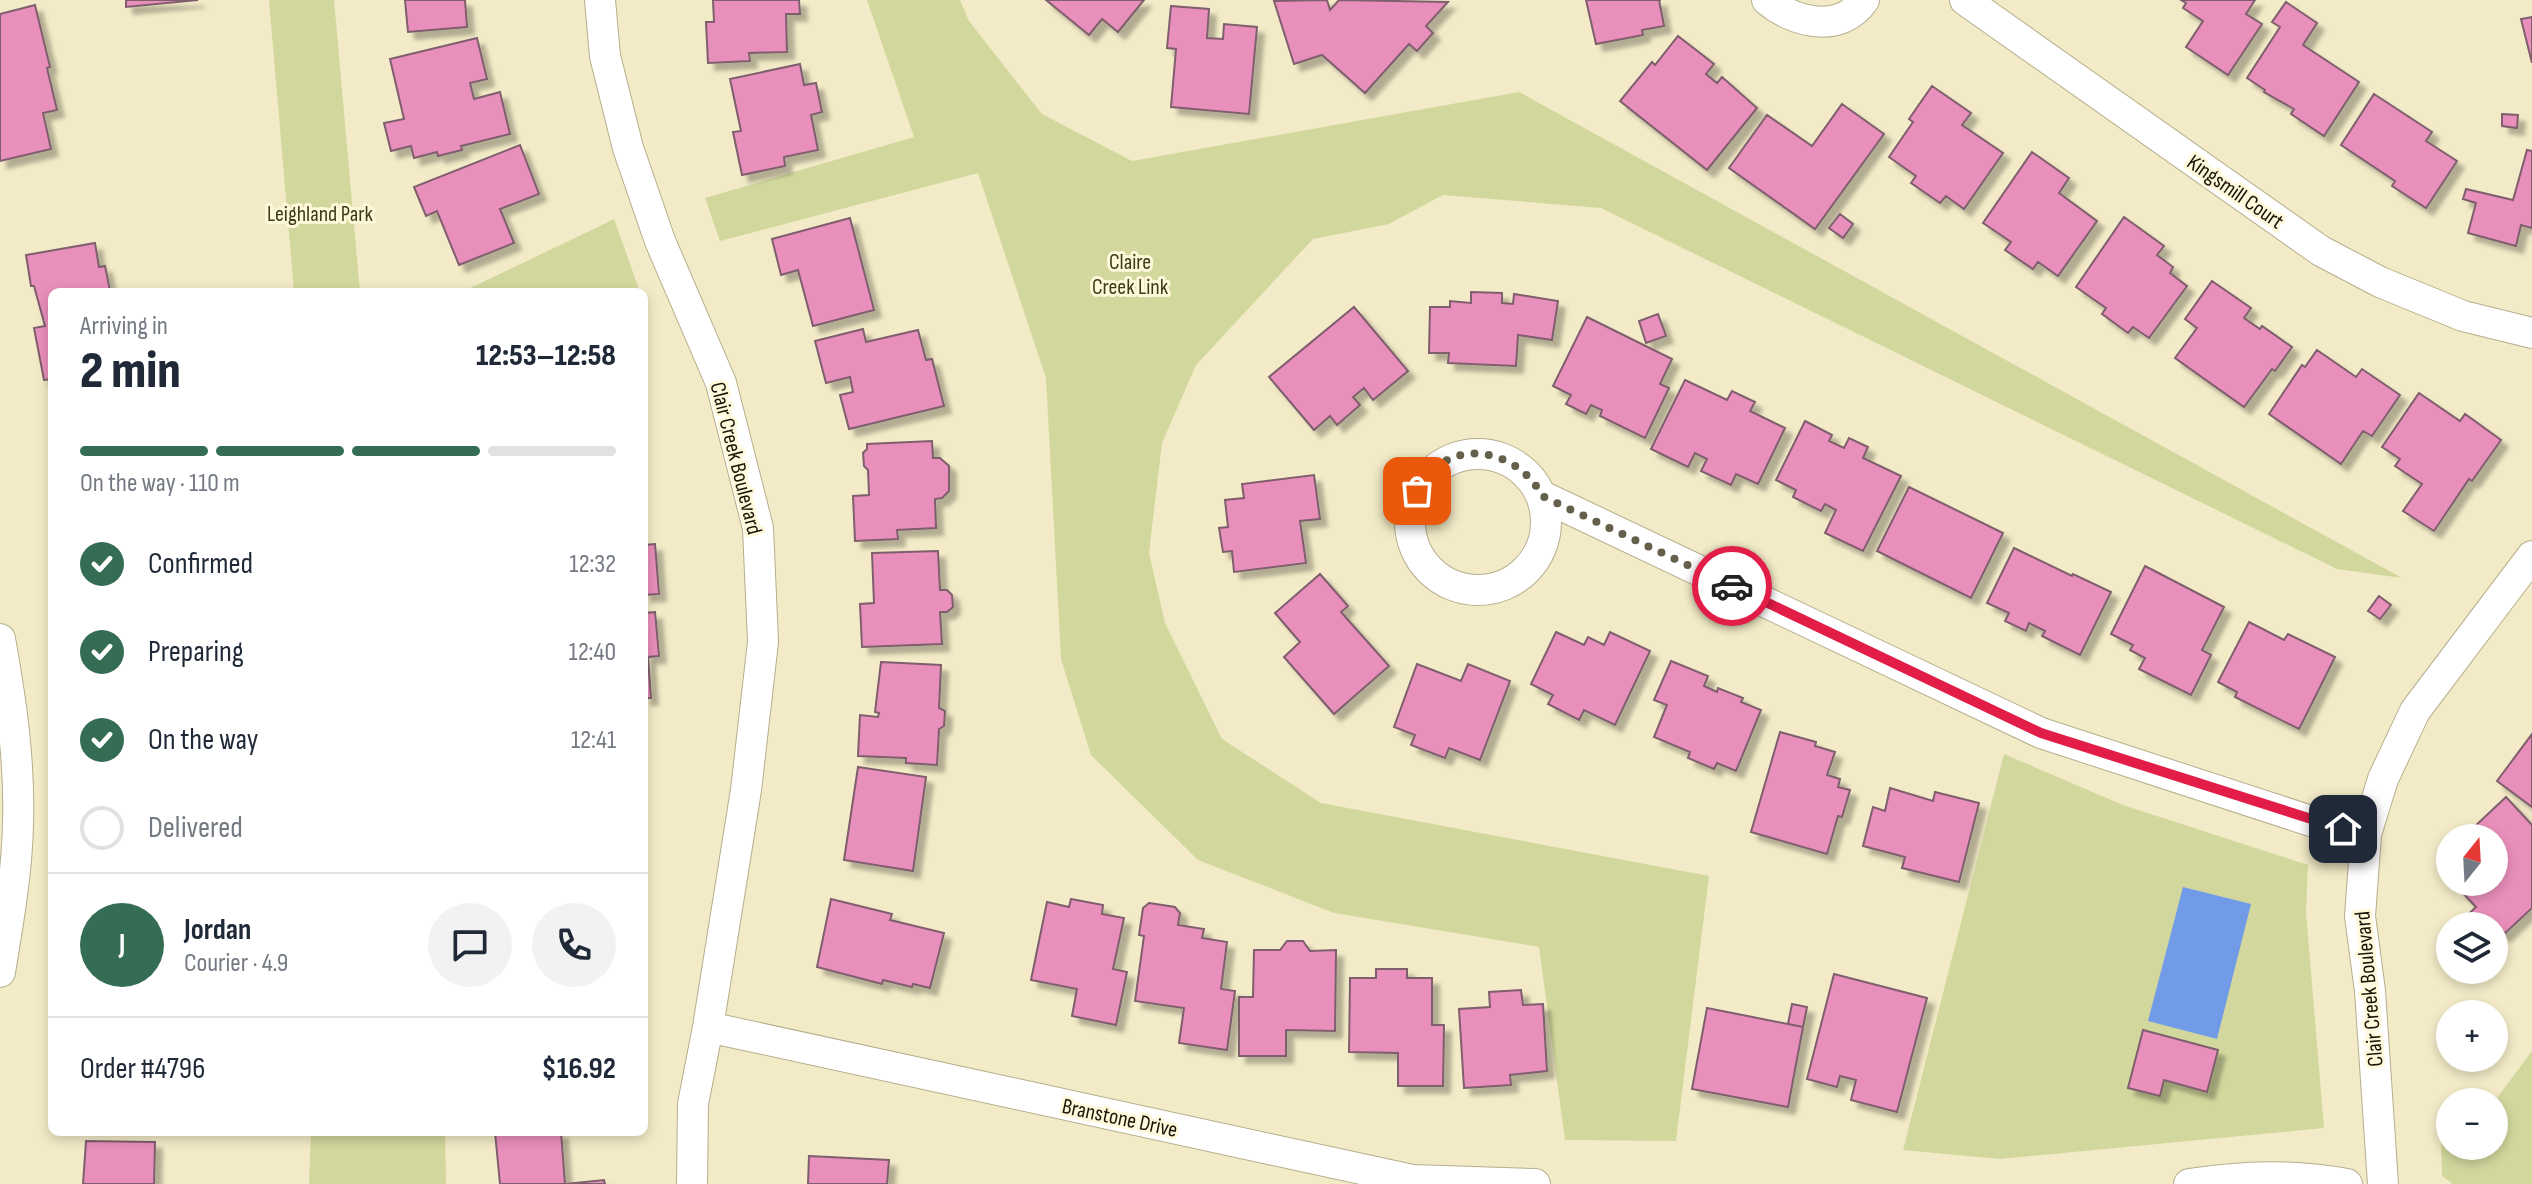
<!DOCTYPE html>
<meta charset="utf-8">
<style>
body{margin:0;font-family:"Sofia Sans Condensed",sans-serif;background:#f2f2f3;color:#1f2937;height:100vh;display:flex;flex-direction:column;font-size:30px;white-space:nowrap}
*{box-sizing:border-box;margin:0}
p{font-size:26px;color:#747a83}
.icon{flex:none;width:44px;height:44px;fill:none;stroke:currentColor;stroke-width:2;stroke-linecap:round;stroke-linejoin:round}
.map{position:relative;flex:1;overflow:hidden}
.sheet{position:absolute;left:48px;top:288px;width:600px;height:848px;display:flex;flex-direction:column;background:#fff;border-radius:12px;box-shadow:0 4px 12px #0003}
.sheet>*{flex:none}
.needle{width:52px;rotate:18deg}
.buttons{position:absolute;left:2436px;top:824px;display:grid;gap:16px}
.buttons a{display:grid;place-items:center;width:72px;height:72px;border-radius:50%;background:#fff;box-shadow:0 4px 12px #0003;font-size:40px}
.pin{position:absolute;display:grid;place-items:center;width:68px;height:68px;color:#fff;margin:-34px;border-radius:16px;box-shadow:0 4px 12px #0006}
.courier{position:absolute;display:grid;place-items:center;width:80px;height:80px;margin:-40px;border:6px solid #e11d48;border-radius:50%;background:#fff;color:#222;box-shadow:0 2px 10px #0007}
.summary em{font-style:normal;font-weight:800}
.summary div{display:flex;flex-direction:column-reverse}
.summary{display:flex;align-items:center;justify-content:space-between;height:136px;padding:0 32px}
h1{font-size:52px;font-weight:800;line-height:60px}
.bar{display:grid;grid-template-columns:repeat(4,1fr);gap:12px 8px;align-content:center;height:96px;padding:0 32px}
.bar i{height:10px;border-radius:6px;background:#e0e1e3}
.bar .active{background:#346c54}
.bar p{grid-column:span 4}
.line{display:flex;align-items:center;gap:20px;padding:0 32px;border-top:2px solid #e0e1e3}
.line div{flex:1}
.round{display:grid;place-items:center;flex:none;width:84px;height:84px;border-radius:42px;background:#f2f2f3}
ol{padding:0 32px;list-style:none}
li{display:flex;align-items:center;gap:24px;height:88px}
li p{margin-inline-start:auto}
li .icon{padding:8px;border-radius:50%;background:#346c54;color:#fff;stroke-width:4}
li:last-child{color:#747a83}
li i{width:44px;height:44px;border:4px solid #e0e1e3;border-radius:50%}
.map>svg:first-child{display:block}
.green{fill:#d2d89d}
.water{fill:#719be7}
.building{fill:#e98fbb;stroke:#7f5e6d;stroke-width:2;filter:url(#shadow)}
.lines{fill:none;stroke-linecap:round;stroke-linejoin:round}
.street-casing{stroke:#b6ae8c;stroke-width:32}
.street{stroke:#fff;stroke-width:30}
.done{stroke:#65604c;stroke-width:8;stroke-dasharray:0 14.4}
.route{stroke:#e11d48;stroke-width:10}
.labels{text-anchor:middle;stroke-width:6;stroke-linejoin:round;paint-order:stroke}
.street-label{font-size:22px;fill:#191509;stroke:#fff8db}
.park-label{font-size:22px;fill:#3a3d14;stroke:#fff8db}
</style>
<div class="map">
<svg width="2532" height="1184" viewBox="0 0 2532 1184">
<defs>
<filter id="shadow"><feDropShadow dx="7" dy="7" stdDeviation="2" flood-color="#0004"/></filter>
</defs>
<rect width="100%" height="100%" fill="#f3ebc7"/>
<path class="green" d="M269,0H334L360,292H294Z
M867,0H960L969,21L1042,114L1132,161L1519,92L2402,578L2337,569L1601,208L1443,195L1389,224L1313,239L1196,365L1162,443L1149,553L1165,623L1222,739L1321,803L1709,876L1676,1141L1565,1140L1539,947L1334,913L1198,860L1091,755L1061,659L1046,378L978,173L720,241L705,198L914,137Z
M614,219L640,292H462L600,226Z
M2004,754L2123,805L2308,865L2306,912L2324,1128L2000,1159L1903,1150Z
M2532,1051V1184H2453L2442,1176L2441,1142L2450,1138V1146H2494V1102Z
M311,1132H445L446,1184H309Z"/>
<path class="water" d="M2183,887L2251,904L2217,1039L2148,1021Z"/>
<path class="building" d="M126,0H198L126,7Z
M405,0H465L467,27L408,32Z
M713,0H799L800,14H786L787,52L749,53L750,61L708,63L706,22H714Z
M1046,0H1144L1118,32L1102,19L1089,35Z
M1327,0L1330,10L1339,0L1448,2L1426,26L1433,33L1417,51L1409,44L1365,93L1322,55L1294,64L1274,1Z
M1586,0H1661H1659L1664,26L1642,30L1643,35L1596,44Z
M2181,0H2255L2246,14L2262,24L2228,75L2186,47L2203,21L2183,8L2186,3Z
M2286,2L2317,23L2303,45L2359,82L2324,136L2291,114L2294,109L2264,92L2265,90L2247,78L2280,27L2272,22Z
M35,5L50,67L47,68L57,110L43,113L51,149L0,161V14Z
M1171,6L1209,9L1207,38L1223,39L1224,24L1257,27L1249,114L1171,107L1176,49L1167,48Z
M2532,17V63L2521,19Z
M1678,36L1714,64L1706,74L1717,83L1722,77L1757,108L1707,170L1620,101L1652,62L1655,65Z
M477,38L487,79L470,83L474,99L500,92L510,134L461,146L462,150L438,156L437,152L414,158L411,146L391,151L384,123L404,119L390,59Z
M800,64L804,85L816,83L822,112L811,115L818,150L784,157L785,166L742,175L733,132L741,131L730,79Z
M1932,86L1971,113L1962,125L2003,153L1964,209L1946,196L1940,203L1911,183L1916,176L1889,157L1913,122L1909,119Z
M2374,94L2432,132L2426,141L2457,161L2426,208L2392,186L2395,181L2341,145Z
M1842,104L1884,134L1815,229L1729,168L1767,115L1812,146Z
M2502,114L2518,115L2517,128L2502,126Z
M520,145L539,194L500,209L514,243L459,265L437,211L426,216L414,187Z
M2527,150L2532,151V228L2521,225L2516,246L2468,233L2476,203L2463,199L2466,189L2513,200Z
M2032,152L2069,178L2059,193L2097,221L2058,276L2038,262L2033,269L2005,250L2011,242L1983,223Z
M1840,214L1853,224L1843,238L1829,228Z
M2124,217L2164,246L2157,255L2173,267L2170,273L2187,286L2149,338L2133,327L2128,333L2102,314L2106,308L2076,287Z
M850,218L874,310L813,326L798,270L781,275L772,239Z
M95,243L99,267L105,266L110,291L117,290V292H52V379L44,380L34,328L45,326L34,286H31L26,255Z
M2212,281L2251,308L2244,318L2260,329L2262,326L2292,347L2275,371L2272,369L2244,407L2175,358L2197,328L2185,319Z
M1471,292L1502,293V303L1513,304L1514,294L1558,301L1552,340L1518,335L1516,366L1448,363L1449,353H1429L1430,307H1450V301L1471,303Z
M1354,307L1408,371L1373,400L1364,388L1353,397L1360,405L1337,425L1330,416L1314,430L1269,377Z
M1658,314L1666,336L1646,343L1639,321Z
M1587,317L1672,359L1660,384L1669,388L1645,438L1600,416L1602,410L1591,405L1586,414L1566,404L1571,395L1553,386Z
M863,329L866,342L918,330L926,360L932,359L944,406L849,429L840,395L853,392L850,377L826,383L815,341Z
M2317,350L2356,377L2362,369L2400,395L2372,436L2363,431L2341,464L2269,414L2302,365L2305,367Z
M1685,380L1727,400L1732,391L1755,402L1750,411L1785,428L1758,484L1736,474L1731,485L1701,471L1707,459L1695,453L1688,467L1651,449Z
M2419,393L2460,421L2465,414L2501,440L2472,481L2469,479L2434,531L2403,511L2422,484L2395,466L2400,459L2382,447Z
M1805,421L1832,435L1829,441L1844,448L1849,438L1868,447L1863,458L1901,476L1863,551L1825,533L1836,510L1825,504L1821,511L1793,497L1796,490L1776,480Z
M932,441L933,458H940L949,466V491L942,498L935,499L936,528L897,530L898,539L855,541L853,496L869,495L868,470L864,466L863,453L867,449V444Z
M1314,475L1320,519L1300,521L1306,563L1234,572L1232,551L1223,552L1219,528L1228,527L1225,500L1244,498L1242,484Z
M1909,487L2003,533L1971,598L1877,551Z
M655,544L659,594L644,595V545Z
M2014,548L2072,576L2073,574L2111,592L2080,655L2042,636L2045,631L2029,623L2026,631L2005,621L2009,613L1987,603Z
M938,551L940,590H947L952,595L953,607L947,612H940L942,644L862,647L860,604L874,603L872,553Z
M2145,566L2224,607L2202,650L2211,655L2191,695L2139,669L2145,658L2130,650L2133,645L2111,634Z
M1320,574L1348,606L1341,612L1389,666L1334,714L1284,657L1300,642L1275,613Z
M2379,596L2391,605L2380,619L2368,611Z
M655,612L659,656L648,657L651,698H644V613Z
M2249,622L2284,640L2288,634L2335,657L2299,729L2235,697L2237,692L2218,682Z
M1556,632L1584,645L1588,637L1604,645L1610,632L1650,651L1615,725L1584,710L1579,720L1548,704L1553,695L1531,684Z
M1671,661L1708,676L1704,686L1717,692L1718,688L1743,698L1741,702L1761,710L1736,771L1717,763L1714,769L1688,758L1690,752L1654,737L1667,705L1654,700Z
M881,662L941,665L939,708L945,711L944,726L939,729L937,765L906,763V758L858,756L860,715L878,717L879,713L875,712Z
M1417,664L1461,681L1468,664L1510,681L1480,760L1449,748L1445,758L1411,745L1415,735L1394,727Z
M1780,732L1816,742L1815,746L1835,752L1827,775L1840,779L1838,787L1850,790L1842,817L1838,816L1827,854L1751,832Z
M2532,734V807L2497,781Z
M858,767L926,777L913,871L844,860Z
M1890,788L1933,801L1935,792L1979,803L1959,882L1902,868L1905,857L1863,846L1873,807L1885,811Z
M2506,797L2532,825V908L2503,935L2496,928L2494,930V926H2465L2461,921L2476,907L2459,889L2467,882H2494V857L2497,854L2494,851V838H2482L2473,828Z
M831,899L892,914L890,920L944,933L930,988L913,984L912,987L883,980L882,984L817,967Z
M1071,899L1103,905L1102,914L1124,918L1113,969L1127,972L1116,1025L1072,1016L1077,989L1031,980L1047,902L1069,907Z
M1149,903L1175,907L1180,913L1178,925L1204,929L1202,938L1227,942L1221,989L1235,991L1227,1050L1179,1043L1184,1008L1135,1001L1144,936L1139,935L1143,908Z
M1287,941H1303L1310,951L1336,950L1335,1031L1286,1030V1056H1239V997H1253L1254,950H1280Z
M1376,969H1407V978H1432V1025H1444L1443,1086H1398V1053L1349,1052L1350,978H1376Z
M1834,974L1927,998L1897,1112L1851,1100L1856,1080L1840,1076L1837,1087L1807,1079Z
M1521,990L1523,1005L1543,1004L1547,1071L1510,1075L1511,1085L1464,1088L1459,1009L1490,1007L1489,992Z
M1792,1004L1807,1007L1803,1027L1788,1024Z
M1707,1008L1803,1027L1788,1107L1692,1089Z
M2143,1030L2218,1050L2207,1092L2164,1080L2160,1096L2128,1088Z
M495,1132H561L565,1184L604,1180L605,1184H500Z
M86,1141L155,1142L154,1184H83Z
M809,1156L889,1160L887,1184H808Z"/>
<g class="lines">
<g class="street-casing">
<path id="street" d="M600,0L605,56L628,148L660,241L721,383L758,528L763,642L746,790L708,1027L693,1104L692,1184
M1767,0C1793,22 1840,35 1864,0
M1965,0L2321,251L2380,282L2463,316L2532,333
M1410 522a68 68 0 1 1 136 0a68 68 0 1 1-136 0Z
M1542,496L2041,733L2320,824L2366,834
M0,639C11,700 20,761 18,824C17,873 8,923 0,972
M708,1027L1412,1180L1535,1184
M2189,1184C2243,1176 2293,1174 2347,1184
M2383,1184L2370,991L2360,916L2366,834L2383,779L2415,711L2532,556"/>
</g>
<use href="#street" class="street"/>
</g>
<g class="lines">
<path class="done" d="M1417,491C1423,483 1429,473 1437,467C1472,438 1524,459 1542,496L1732,586"/>
<path class="route" d="M1732,586L2041,733L2343,829"/>
</g>
<g class="labels">
<g class="street-label">
<text transform="translate(2236 191) rotate(35)" y="8">Kingsmill Court</text>
<text transform="translate(737 458) rotate(76)" y="8">Clair Creek Boulevard</text>
<text transform="translate(2368 989) rotate(-95)" y="8">Clair Creek Boulevard</text>
<text transform="translate(1120 1117) rotate(12)" y="8">Branstone Drive</text>
</g>
<g class="park-label">
<text x="320" y="221">Leighland Park</text>
<text x="1130" y="269">Claire<tspan x="1130" dy="25">Creek Link</tspan></text>
</g>
</g>
</svg>
<div class="buttons">
<a><svg class="needle" viewBox="-14 -14 28 28"><path d="M0-13l5 13h-10z" fill="#e53935"/><path d="M0 13l5-13h-10z" fill="#747a83"/></svg></a>
<a><svg class="icon" aria-label="layers" viewBox="0 0 24 24"><path d="M12 4l9 5-9 5-9-5zM3 14l9 5 9-5"/></svg></a>
<a>+</a>
<a>−</a>
</div>
<div class="pin" style="left:1417px;top:491px;background:#ea580c"><svg class="icon" aria-label="bag" viewBox="0 0 24 24"><path d="M5 8h14l-1 12H6zM9 8a3 3 0 0 1 6 0"/></svg></div>
<div class="pin" style="left:2343px;top:829px;background:#1f2937"><svg class="icon" aria-label="home" viewBox="0 0 24 24"><path d="M3 11l9-7 9 7M6 9v11h12V9"/></svg></div>
<div class="courier" style="left:1732px;top:586px"><svg class="icon" aria-label="car" viewBox="0 0 24 24"><path d="M5 17H2v-5l4-1 3-4h7l3 4 3 1v5h-3M9 17h6M6 11h13"/><circle cx="7" cy="17" r="2"/><circle cx="17" cy="17" r="2"/></svg></div>
<section class="sheet">
<div class="summary"><div><h1>2 min</h1><p>Arriving in</p></div><em>12:53–12:58</em></div>
<div class="bar"><i class="active"></i><i class="active"></i><i class="active"></i><i></i><p>On the way · 110 m</p></div>
<ol>
<li><svg class="icon" aria-label="check" viewBox="0 0 24 24"><path d="M5 12l5 5 9-10"/></svg>Confirmed<p>12:32</p></li>
<li><svg class="icon" aria-label="check" viewBox="0 0 24 24"><path d="M5 12l5 5 9-10"/></svg>Preparing<p>12:40</p></li>
<li><svg class="icon" aria-label="check" viewBox="0 0 24 24"><path d="M5 12l5 5 9-10"/></svg>On the way<p>12:41</p></li>
<li><i></i>Delivered</li>
</ol>
<div class="line" style="height:144px"><b class="round" style="background:#346c54;color:#fff">J</b><div><b>Jordan</b><p>Courier · 4.9</p></div><a class="round"><svg class="icon" aria-label="chat" viewBox="0 0 24 24"><path d="M4 5h16v11H9l-5 4z"/></svg></a><a class="round"><svg class="icon" aria-label="phone" viewBox="0 0 24 24"><path d="M5 4h4l2 5-3 2q2 4 5 5l2-3 5 2v4C11 20 4 13 5 4z"/></svg></a></div>
<div class="line" style="height:104px"><div>Order #4796</div><b>$16.92</b></div>
</section>
</div>
